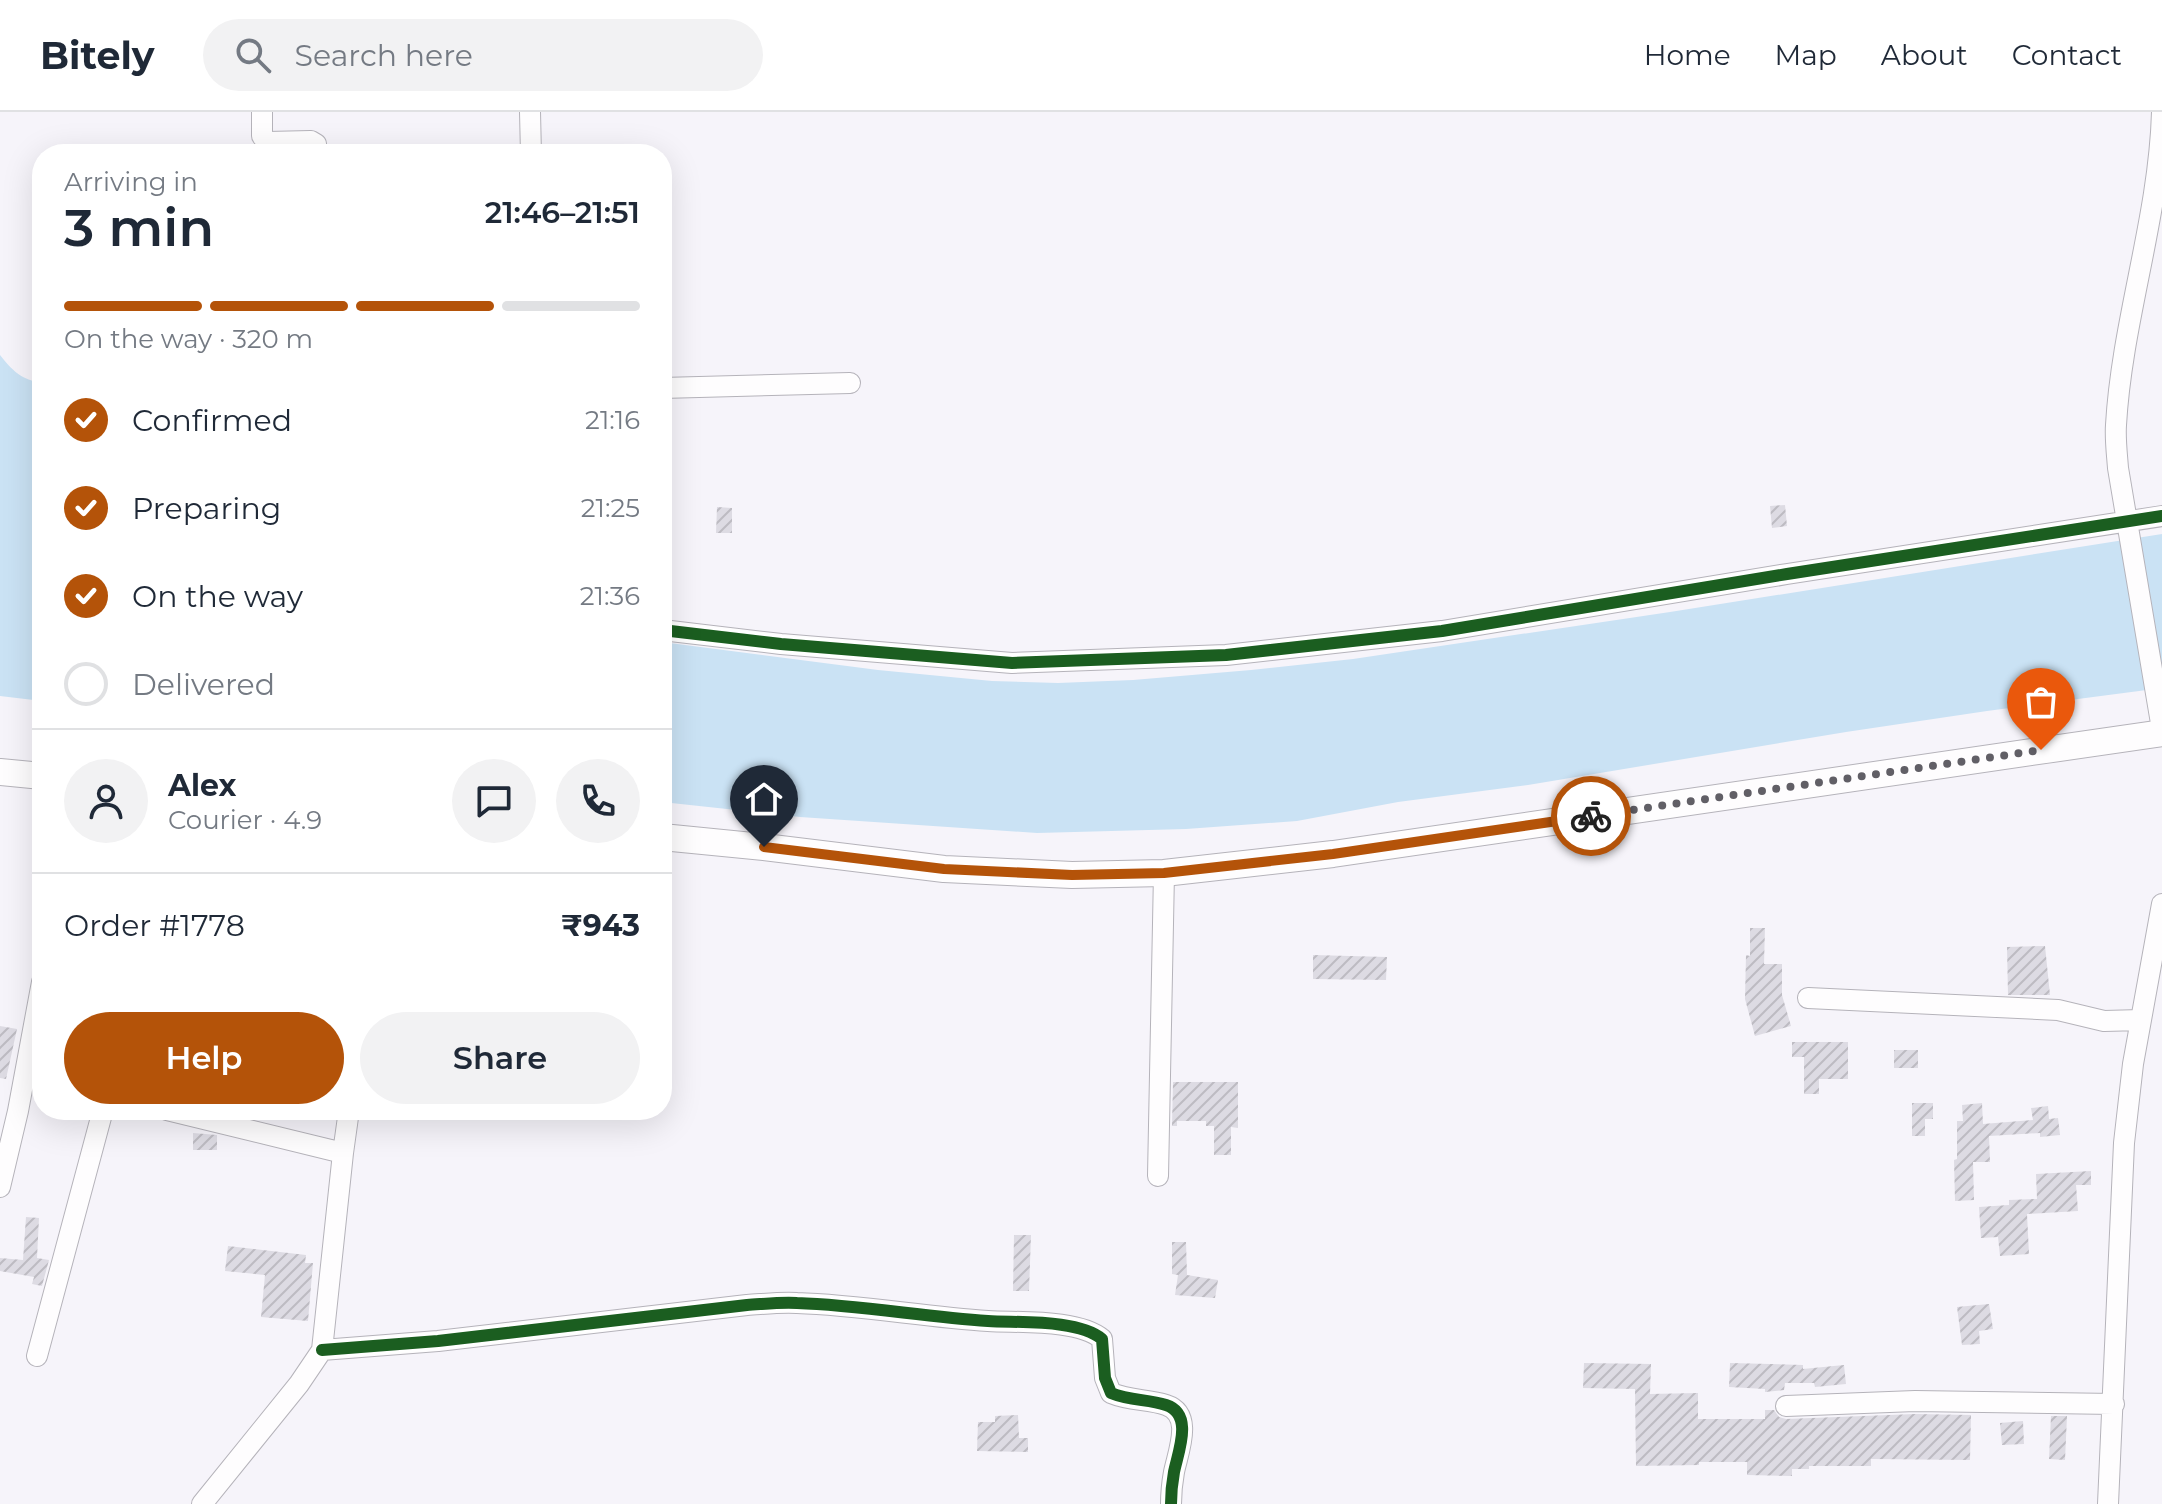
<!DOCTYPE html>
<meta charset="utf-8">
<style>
body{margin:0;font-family:Montserrat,sans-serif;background:#f2f2f3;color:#1f2937;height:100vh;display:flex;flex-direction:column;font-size:30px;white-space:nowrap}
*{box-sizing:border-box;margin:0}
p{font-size:26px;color:#747a83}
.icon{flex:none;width:44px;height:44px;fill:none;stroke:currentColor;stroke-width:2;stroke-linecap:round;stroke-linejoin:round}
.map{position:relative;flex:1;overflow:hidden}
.details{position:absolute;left:32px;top:32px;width:640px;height:976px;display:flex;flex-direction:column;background:#fff;border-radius:32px;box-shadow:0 8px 32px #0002}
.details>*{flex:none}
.pin{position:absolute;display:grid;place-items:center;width:68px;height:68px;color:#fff;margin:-82px -34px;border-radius:50% 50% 50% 0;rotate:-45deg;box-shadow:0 0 8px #0007}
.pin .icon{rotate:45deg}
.courier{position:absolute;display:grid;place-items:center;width:80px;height:80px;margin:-40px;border:6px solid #b45309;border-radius:50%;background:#fff;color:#222;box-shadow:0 2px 10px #0007}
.headline em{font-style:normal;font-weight:600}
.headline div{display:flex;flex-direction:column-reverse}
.headline{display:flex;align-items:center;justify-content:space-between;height:136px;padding:0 32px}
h1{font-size:52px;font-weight:600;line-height:60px}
.bar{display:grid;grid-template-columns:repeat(4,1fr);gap:12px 8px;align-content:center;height:96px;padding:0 32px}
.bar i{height:10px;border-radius:6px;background:#e0e1e3}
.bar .current{background:#b45309}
.bar p{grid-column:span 4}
.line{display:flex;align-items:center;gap:20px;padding:0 32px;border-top:2px solid #e0e1e3}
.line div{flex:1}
.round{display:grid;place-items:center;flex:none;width:84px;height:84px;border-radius:42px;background:#f2f2f3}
ol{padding:0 32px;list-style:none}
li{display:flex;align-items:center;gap:24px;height:88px}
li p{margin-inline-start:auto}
li .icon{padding:8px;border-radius:50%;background:#b45309;color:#fff;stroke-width:4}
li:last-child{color:#747a83}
li i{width:44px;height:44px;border:4px solid #e0e1e3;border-radius:50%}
.primary-button{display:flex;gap:16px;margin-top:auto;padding:16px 32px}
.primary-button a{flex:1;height:92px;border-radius:48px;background:#b45309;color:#fff;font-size:32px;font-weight:600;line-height:92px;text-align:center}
.primary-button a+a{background:#f2f2f3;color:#1f2937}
header{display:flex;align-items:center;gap:48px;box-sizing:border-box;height:112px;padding:0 40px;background:#fff;border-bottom:2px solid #e0e1e3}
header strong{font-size:38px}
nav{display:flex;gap:44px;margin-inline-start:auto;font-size:28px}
.search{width:560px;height:72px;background:#f2f2f3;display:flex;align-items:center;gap:20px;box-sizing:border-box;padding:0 28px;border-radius:44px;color:#747a83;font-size:30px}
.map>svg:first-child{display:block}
.water{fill:#cae2f4}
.building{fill:url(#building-hatch)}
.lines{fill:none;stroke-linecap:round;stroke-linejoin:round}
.minor-casing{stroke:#b5b3ba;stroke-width:22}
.major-casing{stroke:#b5b3ba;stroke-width:28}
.minor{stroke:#fefdfe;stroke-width:20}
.major{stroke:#fefdfe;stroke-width:26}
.cycleway-casing{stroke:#fff;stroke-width:17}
.cycleway{stroke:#1b5e20;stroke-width:12}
.done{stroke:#615f66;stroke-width:8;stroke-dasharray:0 14.4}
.route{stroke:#b45309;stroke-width:10}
</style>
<header>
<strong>Bitely</strong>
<div class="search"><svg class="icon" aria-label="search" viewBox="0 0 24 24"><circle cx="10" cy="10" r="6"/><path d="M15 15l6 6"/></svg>Search here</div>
<nav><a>Home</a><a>Map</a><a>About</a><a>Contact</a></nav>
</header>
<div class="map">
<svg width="2162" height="1392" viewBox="0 0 2162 1392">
<defs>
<pattern id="building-hatch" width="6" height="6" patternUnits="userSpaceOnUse" patternTransform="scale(2)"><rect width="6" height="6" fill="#dddbe3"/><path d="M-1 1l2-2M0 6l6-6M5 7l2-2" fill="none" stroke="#bdbbc2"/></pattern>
</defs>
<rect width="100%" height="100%" fill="#f6f4fa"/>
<path class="water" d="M0,243C12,258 22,269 42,270V438L38,452L39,480L34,498L42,499V589L0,584Z
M2162,422V576L1987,599L1846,620L1528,673L1398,690L1297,709L1186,717L1037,721L800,705L662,690V530L878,558L992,569L1058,571L1133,568L1251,558L1353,547L1670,500Z"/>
<path class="building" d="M1785,393L1787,414L1772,416L1770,394Z
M717,395L732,396V421H716Z
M1750,816H1765L1764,852H1782V883L1791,914L1755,924L1745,887L1746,843L1750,844Z
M2045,834L2050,883H2008L2007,835Z
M1313,843L1387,845L1386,868L1313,867Z
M0,914L17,917L6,967L0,966Z
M1792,930H1848V967H1819V982H1804V945H1792Z
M1894,938H1918V956H1894Z
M1173,970H1238V1016L1231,1015V1043H1214V1014H1206V1009H1177V1014H1172Z
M1912,991H1933V1007H1925V1024H1912Z
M1982,991L1983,1012L2033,1008L2031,996L2048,994L2049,1007L2058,1006L2060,1023L2040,1025V1021L1989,1024L1990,1050H1973L1974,1088L1955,1089L1954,1048L1957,1047V1009H1963L1962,993Z
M193,1021L217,1023V1038H193Z
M2091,1059V1073H2076L2078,1099L2027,1102L2029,1142L2000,1144L1998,1125L1981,1126L1979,1095L2009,1093V1088L2037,1087L2036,1062Z
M26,1105L39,1106L37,1146L49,1148L42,1174L32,1172L34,1165L0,1159V1146L23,1148Z
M1014,1123H1031L1029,1179H1013Z
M1172,1130H1186L1187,1163L1218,1168L1215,1186L1175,1183L1178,1163L1172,1162Z
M228,1134L306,1143L305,1151H313L308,1209L261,1205L265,1163L225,1159Z
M1989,1192L1993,1217L1979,1219L1980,1232L1962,1233L1957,1195Z
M1584,1251L1651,1252L1650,1282L1698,1281V1307H1765V1298H1774L1779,1305L1786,1307L1915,1302L1971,1303L1970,1348L1871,1347V1354H1809V1357H1792V1364L1747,1363V1350H1699V1353L1636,1354L1635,1277L1583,1276Z
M1730,1251L1803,1253V1257L1844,1253L1846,1272L1815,1275L1814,1271H1785L1784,1278L1765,1280V1277L1729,1275Z
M1018,1303L1019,1326H1028V1340L977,1339L978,1310H995V1304Z
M2051,1304H2067L2065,1348L2049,1347Z
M2023,1309L2024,1332L2002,1333L2000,1311Z"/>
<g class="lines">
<g class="minor-casing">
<path id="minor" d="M262,0V24L267,30L311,29L316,32L317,42
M530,0L531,42
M2162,0C2159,106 2122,208 2116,313C2115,327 2117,342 2118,356L2162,617
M662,276L850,271
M662,518L781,532L1012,551L1226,543L1442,519L1787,462L2162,404
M1808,886L2058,898L2104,909L2141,908
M167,998L343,1041
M1158,1064L1164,761
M0,1075L18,999L42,870
M322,1238L438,1229L747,1193C764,1192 780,1190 797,1191C861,1193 924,1205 988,1209C1019,1211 1078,1207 1102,1227L1105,1266L1111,1281C1130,1289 1148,1287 1166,1293C1194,1302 1178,1340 1174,1360C1172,1371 1171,1381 1171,1392
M37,1244L103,998
M1786,1294L1915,1289L2114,1292
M202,1392L299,1272L322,1238L343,1041L349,998
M2108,1392L2124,1031L2133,952L2162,792"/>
</g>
<g class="major-casing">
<path id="major" d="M0,660L42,664
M662,725L764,735L944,757L1072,763L1164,761L1333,742L2162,621"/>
</g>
<use href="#minor" class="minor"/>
<use href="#major" class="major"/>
<g class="cycleway-casing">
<path id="cycleway" d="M662,518L781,532L1012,551L1226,543L1442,519L1787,462L2162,404
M322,1238L438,1229L747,1193C764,1192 780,1190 797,1191C861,1193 924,1205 988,1209C1019,1211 1078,1207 1102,1227L1105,1266L1111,1281C1130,1289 1148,1287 1166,1293C1194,1302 1178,1340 1174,1360C1172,1371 1171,1381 1171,1392"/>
</g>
<use href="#cycleway" class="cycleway"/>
</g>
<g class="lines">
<path class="done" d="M1591,704L2041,638"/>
<path class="route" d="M764,735L944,757L1072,763L1164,761L1333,742L1591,704"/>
</g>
</svg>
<div class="pin" style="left:2041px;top:638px;background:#ea580c"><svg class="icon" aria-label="bag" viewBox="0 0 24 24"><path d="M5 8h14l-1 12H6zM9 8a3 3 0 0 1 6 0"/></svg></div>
<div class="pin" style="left:764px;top:735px;background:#1f2937"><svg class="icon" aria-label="home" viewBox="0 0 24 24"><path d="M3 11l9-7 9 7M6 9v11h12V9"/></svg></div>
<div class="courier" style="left:1591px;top:704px"><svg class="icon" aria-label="bike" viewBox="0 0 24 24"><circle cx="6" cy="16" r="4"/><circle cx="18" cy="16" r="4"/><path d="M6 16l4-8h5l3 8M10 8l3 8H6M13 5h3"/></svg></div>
<section class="details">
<div class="headline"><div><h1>3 min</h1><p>Arriving in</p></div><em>21:46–21:51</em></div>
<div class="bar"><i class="current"></i><i class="current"></i><i class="current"></i><i></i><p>On the way · 320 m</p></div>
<ol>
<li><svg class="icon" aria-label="check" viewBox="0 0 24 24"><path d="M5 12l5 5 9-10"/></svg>Confirmed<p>21:16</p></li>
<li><svg class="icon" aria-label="check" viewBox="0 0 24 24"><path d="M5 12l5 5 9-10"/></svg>Preparing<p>21:25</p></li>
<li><svg class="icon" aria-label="check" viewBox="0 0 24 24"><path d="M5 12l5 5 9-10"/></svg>On the way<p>21:36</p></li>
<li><i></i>Delivered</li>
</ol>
<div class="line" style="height:144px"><a class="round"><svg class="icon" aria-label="person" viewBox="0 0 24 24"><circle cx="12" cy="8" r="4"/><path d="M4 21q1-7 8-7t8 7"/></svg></a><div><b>Alex</b><p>Courier · 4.9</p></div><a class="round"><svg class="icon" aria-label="chat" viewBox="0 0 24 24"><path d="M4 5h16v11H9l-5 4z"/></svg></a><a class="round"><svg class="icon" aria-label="phone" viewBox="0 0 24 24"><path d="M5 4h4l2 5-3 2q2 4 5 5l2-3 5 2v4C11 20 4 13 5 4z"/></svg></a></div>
<div class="line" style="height:104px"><div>Order #1778</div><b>₹943</b></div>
<div class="primary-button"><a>Help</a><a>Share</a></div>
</section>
</div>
